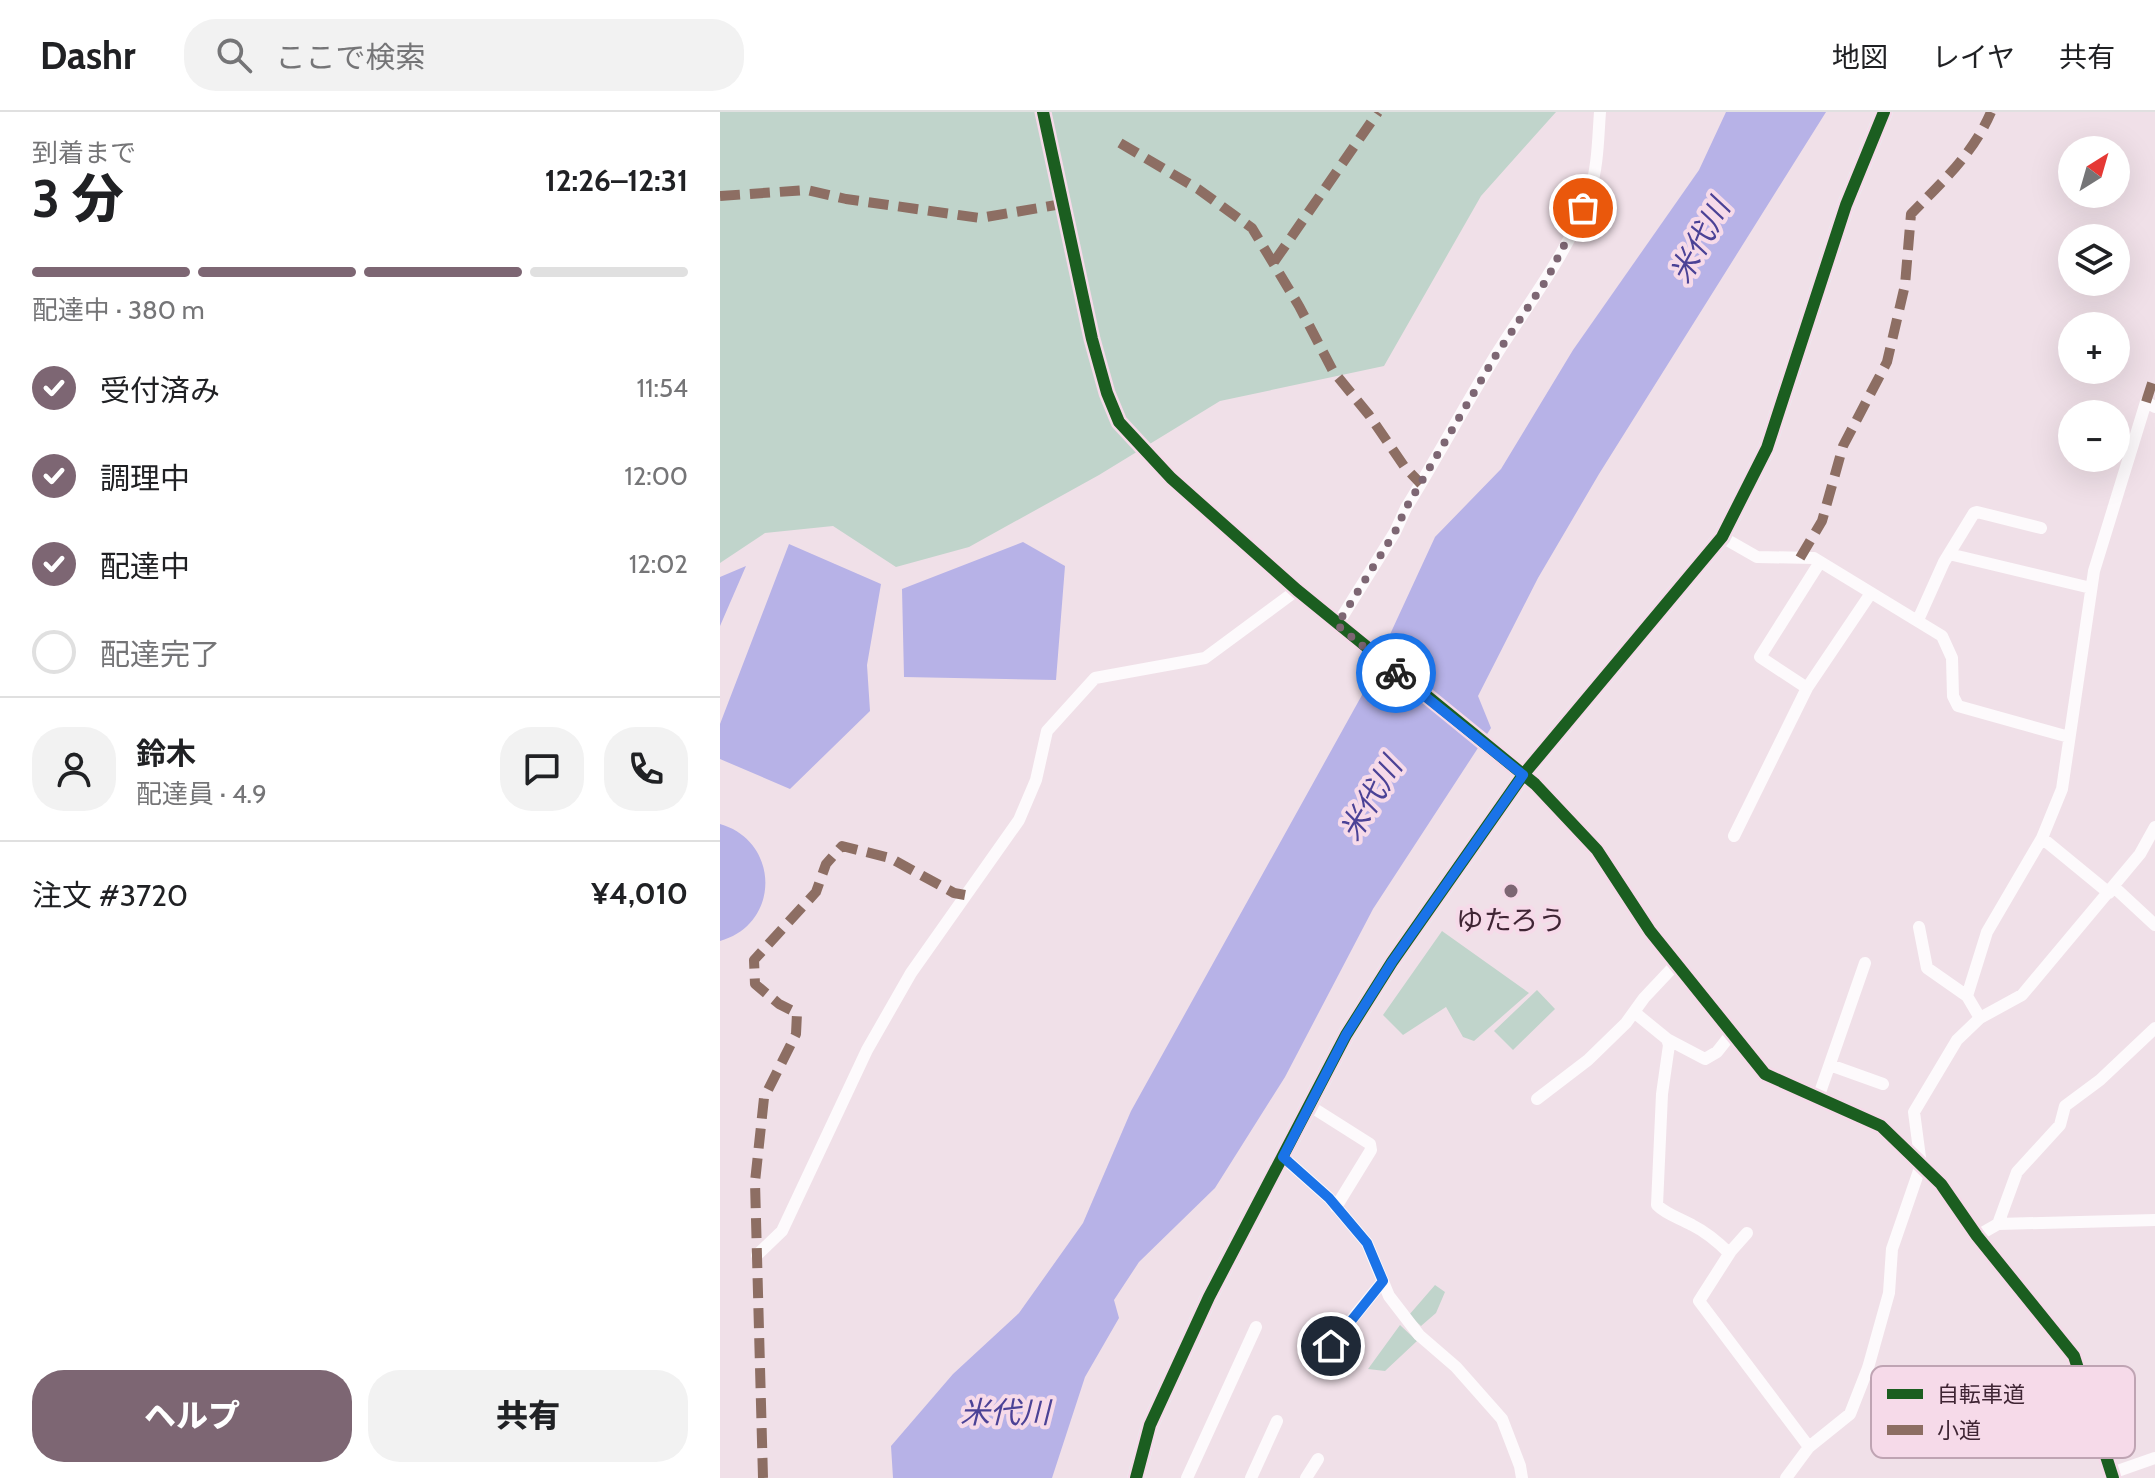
<!DOCTYPE html>
<html lang="ja">
<meta charset="utf-8">
<style>
body{margin:0;font-family:Cabin,"Noto Sans JP",sans-serif;background:#f2f2f2;color:#202124;height:100vh;display:flex;flex-direction:column;font-size:30px;white-space:nowrap}
*{box-sizing:border-box;margin:0}
p{font-size:26px;color:#757577}
.icon{flex:none;width:44px;height:44px;fill:none;stroke:currentColor;stroke-width:2;stroke-linecap:round;stroke-linejoin:round}
.map{position:relative;flex:1;overflow:hidden}
.panel{display:flex;flex-direction:column;background:#fff;width:720px}
.panel>*{flex:none}
.needle{width:52px;rotate:37deg}
.controls{position:absolute;left:1338px;top:24px;display:grid;gap:16px}
.controls a{display:grid;place-items:center;width:72px;height:72px;border-radius:50%;background:#fff;box-shadow:0 8px 32px #0002;font-size:40px}
.pin{position:absolute;display:grid;place-items:center;width:68px;height:68px;color:#fff;margin:-34px;border:4px solid #fff;border-radius:50%;box-shadow:0 2px 8px #0007}
.courier{position:absolute;display:grid;place-items:center;width:80px;height:80px;margin:-40px;border:6px solid #1a73e8;border-radius:50%;background:#fff;color:#222;box-shadow:0 2px 10px #0007}
.overview em{font-style:normal;font-weight:800}
.overview div{display:flex;flex-direction:column-reverse}
.overview{display:flex;align-items:center;justify-content:space-between;height:136px;padding:0 32px}
h1{font-size:52px;font-weight:800;line-height:60px}
.bar{display:grid;grid-template-columns:repeat(4,1fr);gap:12px 8px;align-content:center;height:96px;padding:0 32px}
.bar i{height:10px;border-radius:6px;background:#e0e0e0}
.bar .active{background:#7d6673}
.bar p{grid-column:span 4}
.line{display:flex;align-items:center;gap:20px;padding:0 32px;border-top:2px solid #e0e0e0}
.line div{flex:1}
.round{display:grid;place-items:center;flex:none;width:84px;height:84px;border-radius:32px;background:#f2f2f2}
ol{padding:0 32px;list-style:none}
li{display:flex;align-items:center;gap:24px;height:88px}
li p{margin-inline-start:auto}
li .icon{padding:8px;border-radius:50%;background:#7d6673;color:#fff;stroke-width:4}
li:last-child{color:#757577}
li i{width:44px;height:44px;border:4px solid #e0e0e0;border-radius:50%}
.primary-button{display:flex;gap:16px;margin-top:auto;padding:16px 32px}
.primary-button a{flex:1;height:92px;border-radius:32px;background:#7d6673;color:#fff;font-size:32px;font-weight:800;line-height:92px;text-align:center}
.primary-button a+a{background:#f2f2f2;color:#202124}
header{display:flex;align-items:center;gap:48px;box-sizing:border-box;height:112px;padding:0 40px;background:#fff;border-bottom:2px solid #e0e0e0}
header strong{font-size:38px}
nav{display:flex;gap:44px;margin-inline-start:auto;font-size:28px}
.search{width:560px;height:72px;background:#f2f2f2;display:flex;align-items:center;gap:20px;box-sizing:border-box;padding:0 28px;border-radius:32px;color:#757577;font-size:30px}
main{display:flex;flex:1;min-height:0}
.map>svg:first-child{display:block}
.green{fill:#c0d4cb}
.water{fill:#b7b2e7}
.lines{fill:none;stroke-linecap:round;stroke-linejoin:round}
.street{stroke:#fdfafc;stroke-width:12}
.secondary{stroke:#e9edf0;stroke-width:18}
.quiet{stroke:#8d6e63;stroke-width:10;stroke-dasharray:20 10;stroke-linecap:butt}
.cycleway-casing{stroke:#f6dae9;stroke-width:17}
.cycleway{stroke:#1b5e20;stroke-width:12}
.done{stroke:#7d6673;stroke-width:8;stroke-dasharray:0 14.4}
.route{stroke:#1a73e8;stroke-width:10}
.poi-dot{fill:#7d6673;stroke:#f6dae9;stroke-width:3}
.labels{text-anchor:middle;stroke-width:8;stroke-linejoin:round;paint-order:stroke}
.poi-label{font-size:28px;fill:#3f2534;stroke:#f6dae9}
.water-label{font-size:30px;font-style:italic;fill:#4b4296;stroke:#f6dae9}
.key{fill:#f6dae9;stroke:#bfa4b3;stroke-width:2}
.key-label{font-size:22px;fill:#3f2534}
</style>
<header>
<strong>Dashr</strong>
<div class="search"><svg class="icon" aria-label="search" viewBox="0 0 24 24"><circle cx="10" cy="10" r="6"/><path d="M15 15l6 6"/></svg>ここで検索</div>
<nav><a>地図</a><a>レイヤ</a><a>共有</a></nav>
</header>
<main>
<section class="panel">
<div class="overview"><div><h1>3 分</h1><p>到着まで</p></div><em>12:26–12:31</em></div>
<div class="bar"><i class="active"></i><i class="active"></i><i class="active"></i><i></i><p>配達中 · 380 m</p></div>
<ol>
<li><svg class="icon" aria-label="check" viewBox="0 0 24 24"><path d="M5 12l5 5 9-10"/></svg>受付済み<p>11:54</p></li>
<li><svg class="icon" aria-label="check" viewBox="0 0 24 24"><path d="M5 12l5 5 9-10"/></svg>調理中<p>12:00</p></li>
<li><svg class="icon" aria-label="check" viewBox="0 0 24 24"><path d="M5 12l5 5 9-10"/></svg>配達中<p>12:02</p></li>
<li><i></i>配達完了</li>
</ol>
<div class="line" style="height:144px"><a class="round"><svg class="icon" aria-label="person" viewBox="0 0 24 24"><circle cx="12" cy="8" r="4"/><path d="M4 21q1-7 8-7t8 7"/></svg></a><div><b>鈴木</b><p>配達員 · 4.9</p></div><a class="round"><svg class="icon" aria-label="chat" viewBox="0 0 24 24"><path d="M4 5h16v11H9l-5 4z"/></svg></a><a class="round"><svg class="icon" aria-label="phone" viewBox="0 0 24 24"><path d="M5 4h4l2 5-3 2q2 4 5 5l2-3 5 2v4C11 20 4 13 5 4z"/></svg></a></div>
<div class="line" style="height:104px"><div>注文 #3720</div><b>¥4,010</b></div>
<div class="primary-button"><a>ヘルプ</a><a>共有</a></div>
</section>
<div class="map">
<svg width="1435" height="1366" viewBox="0 0 1435 1366">
<rect width="100%" height="100%" fill="#f0e0e8"/>
<path class="green" d="M0,0H836L761,84L664,254L500,289L379,363L249,435L176,455L113,414L45,421L0,451Z
M722,819L809,881L754,929L743,925L726,895L683,923L663,903Z
M817,878L835,897L793,938L774,919Z
M715,1173L725,1180L716,1201L701,1214L689,1203Z
M680,1213L697,1229L665,1259L648,1257Z"/>
<path class="water" d="M1006,0H1106L879,362L818,466L758,584L771,616L653,797L565,965L495,1076L419,1150L394,1188L399,1206L365,1265L332,1366H173L171,1334L233,1262L299,1201L363,1111L411,999L642,583L715,425L781,357L853,238L979,58Z
M303,430L345,454L336,568L184,565L182,477Z
M69,432L161,472L147,553L150,599L70,677L0,647V612Z
M26,454L0,514V465Z
M0,712C60,729 61,812 0,829Z"/>
<g class="lines">
<path class="street" d="M323,0L372,227L387,281L399,310L451,366L577,478L815,672L877,738L930,819L1045,962L1161,1014L1221,1072L1257,1124L1354,1244L1393,1366
M1002,425L1037,445L1094,446L1222,524L1232,546L1233,584L1238,594L1349,625
M1229,442L1371,476
M1198,508L1224,450L1254,401L1257,400L1321,416
M617,513L675,420L686,396C717,346 745,293 776,243C809,190 850,139 870,79C878,54 878,26 880,0
M1087,576L1040,545L1100,450
M1014,724L1087,576L1151,481
M1322,726L1389,781
M1394,775L1435,813
M1247,884L1267,820L1322,726L1342,677L1374,459L1426,290L1435,295
M914,900L947,927L949,933L942,982L937,1093C947,1103 960,1106 972,1113C986,1120 998,1130 1009,1141
M1260,906L1302,883L1420,742L1435,715
M947,927L985,947L997,940L1012,921
M1110,953L1163,972
M1098,986L1145,851
M817,987L868,948L906,911L924,886L956,852
M590,994L650,1032L651,1038L616,1095
M563,1045L609,1086L647,1131L669,1184L699,1223L736,1255L782,1307L800,1354L802,1366
M1278,1112L1297,1060L1340,1013L1345,994L1380,968L1435,916
M1027,1121L1011,1139L979,1189L1089,1335
M1257,1124L1278,1112L1435,1108
M37,1143L62,1119L147,938L191,861L299,708L316,668L327,619L375,566L485,546L577,478
M593,1255L663,1169
M1392,1361L1435,1346
M467,1366L536,1215
M531,1366L557,1309
M586,1366L598,1347
M1066,1366L1089,1335L1130,1302L1148,1256L1169,1181L1172,1137L1201,1053L1194,1000L1237,928L1260,906L1247,884L1207,856L1199,815"/>
<path class="secondary" d="M416,1366L430,1313L489,1185L626,923L672,850L803,663L1002,425L1047,336L1126,93L1164,0"/>
<path class="quiet" d="M400,31L478,77L532,116L579,194L613,259L649,303L684,354L701,372
M0,84L87,78L126,87L260,106L342,92
M554,150L658,0
M1426,290L1435,262
M1080,446L1102,409L1123,334L1167,250L1185,173L1191,102C1222,70 1253,42 1271,0
M43,1366L35,1070L44,986L76,922L77,901L59,892L35,872L34,848L96,780L106,752L122,734L170,746L234,781L245,783"/>
<g class="cycleway-casing">
<path id="cycleway" d="M323,0L372,227L387,281L399,310L451,366L577,478L815,672L877,738L930,819L1045,962L1161,1014L1221,1072L1257,1124L1354,1244L1393,1366
M416,1366L430,1313L489,1185L626,923L672,850L803,663L1002,425L1047,336L1126,93L1164,0"/>
</g>
<use href="#cycleway" class="cycleway"/>
</g>
<g class="lines">
<path class="done" d="M676,561L617,513L675,420L686,396L776,243L827,167L863,96"/>
<path class="route" d="M611,1234L663,1169L647,1131L609,1086L563,1045L626,923L672,850L803,663L676,561"/>
</g>
<circle class="poi-dot" cx="791" cy="779" r="8"/>
<g class="labels">
<g class="poi-label">
<text x="791" y="818">ゆたろう</text>
</g>
<g class="water-label">
<text transform="translate(980 129) rotate(-61)" y="10">米代川</text>
<text transform="translate(651 687) rotate(-59)" y="10">米代川</text>
<text x="285" y="1311">米代川</text>
</g>
</g>
<rect x="1151" y="1254" width="264" height="92" rx="12" class="key"/>
<rect x="1167" y="1277" width="36" height="10" fill="#1b5e20"/>
<rect x="1167" y="1313" width="36" height="10" fill="#8d6e63"/>
<g class="key-label">
<text x="1217" y="1290">自転車道</text>
<text x="1217" y="1326">小道</text>
</g>
</svg>
<div class="controls">
<a><svg class="needle" viewBox="-14 -14 28 28"><path d="M0-13l5 13h-10z" fill="#e53935"/><path d="M0 13l5-13h-10z" fill="#757577"/></svg></a>
<a><svg class="icon" aria-label="layers" viewBox="0 0 24 24"><path d="M12 4l9 5-9 5-9-5zM3 14l9 5 9-5"/></svg></a>
<a>+</a>
<a>−</a>
</div>
<div class="pin" style="left:863px;top:96px;background:#ea580c"><svg class="icon" aria-label="bag" viewBox="0 0 24 24"><path d="M5 8h14l-1 12H6zM9 8a3 3 0 0 1 6 0"/></svg></div>
<div class="pin" style="left:611px;top:1234px;background:#1f2937"><svg class="icon" aria-label="home" viewBox="0 0 24 24"><path d="M3 11l9-7 9 7M6 9v11h12V9"/></svg></div>
<div class="courier" style="left:676px;top:561px"><svg class="icon" aria-label="bike" viewBox="0 0 24 24"><circle cx="6" cy="16" r="4"/><circle cx="18" cy="16" r="4"/><path d="M6 16l4-8h5l3 8M10 8l3 8H6M13 5h3"/></svg></div>
</div>
</main>
